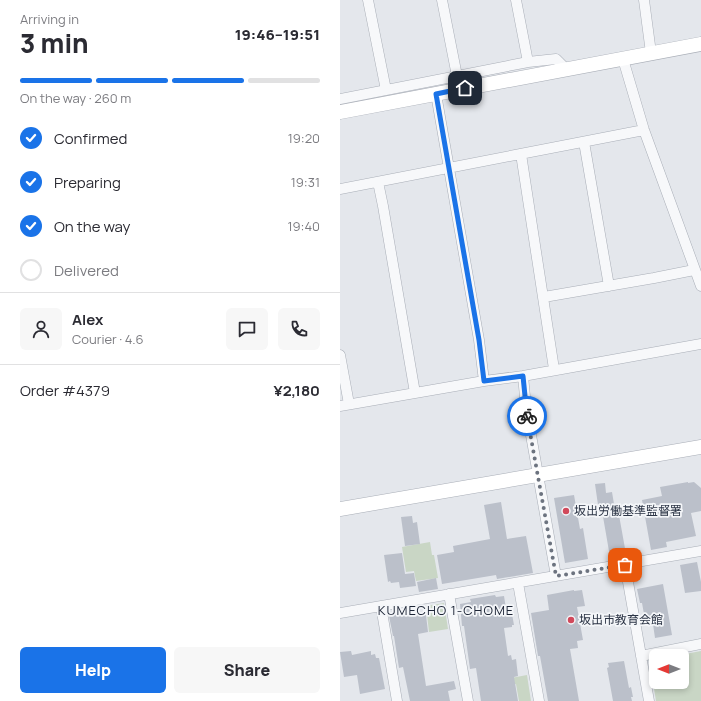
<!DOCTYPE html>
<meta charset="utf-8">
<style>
body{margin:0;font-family:Manrope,"Noto Sans JP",sans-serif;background:#f7f7f7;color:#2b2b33;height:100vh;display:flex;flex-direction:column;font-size:15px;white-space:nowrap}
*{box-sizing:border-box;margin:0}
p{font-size:13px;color:#7c7c81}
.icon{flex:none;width:22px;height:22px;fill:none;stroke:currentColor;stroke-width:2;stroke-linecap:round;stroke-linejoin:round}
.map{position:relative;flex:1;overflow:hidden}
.panel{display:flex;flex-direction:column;background:#fff;width:340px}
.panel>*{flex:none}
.needle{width:26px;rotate:270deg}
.tools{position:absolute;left:309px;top:649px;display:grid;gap:8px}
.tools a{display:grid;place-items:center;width:40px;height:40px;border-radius:6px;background:#fff;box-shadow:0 2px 6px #0003;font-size:20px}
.pin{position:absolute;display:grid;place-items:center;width:34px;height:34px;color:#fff;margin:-17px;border-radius:8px;box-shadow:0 2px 6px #0006}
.courier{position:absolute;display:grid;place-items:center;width:40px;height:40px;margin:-20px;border:3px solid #1a73e8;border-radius:50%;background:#fff;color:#222;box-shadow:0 1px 5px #0007}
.summary em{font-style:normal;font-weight:800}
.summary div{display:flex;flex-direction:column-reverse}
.summary{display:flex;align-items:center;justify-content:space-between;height:68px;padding:0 20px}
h1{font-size:26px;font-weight:800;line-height:30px}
.bar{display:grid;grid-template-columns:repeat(4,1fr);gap:6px 4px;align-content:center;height:48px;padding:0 20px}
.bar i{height:5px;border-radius:3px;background:#e1e1e2}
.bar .selected{background:#1a73e8}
.bar p{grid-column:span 4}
.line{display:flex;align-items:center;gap:10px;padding:0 20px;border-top:1px solid #e1e1e2}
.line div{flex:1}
.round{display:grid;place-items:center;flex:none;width:42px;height:42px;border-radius:6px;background:#f7f7f7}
ol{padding:0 20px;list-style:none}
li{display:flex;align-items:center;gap:12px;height:44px}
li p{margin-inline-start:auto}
li .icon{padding:4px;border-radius:50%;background:#1a73e8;color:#fff;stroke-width:4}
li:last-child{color:#7c7c81}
li i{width:22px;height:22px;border:2px solid #e1e1e2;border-radius:50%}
.action{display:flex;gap:8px;margin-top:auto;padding:8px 20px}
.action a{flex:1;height:46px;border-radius:6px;background:#1a73e8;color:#fff;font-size:16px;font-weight:800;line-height:46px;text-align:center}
.action a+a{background:#f7f7f7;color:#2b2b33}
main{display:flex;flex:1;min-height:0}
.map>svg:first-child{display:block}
.green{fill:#c9d6c5}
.building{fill:#bbc0ca}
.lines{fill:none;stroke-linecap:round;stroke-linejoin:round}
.street-casing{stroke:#a9aeb7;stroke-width:11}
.secondary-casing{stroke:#a9aeb7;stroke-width:15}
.street{stroke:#f7f8fa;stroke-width:10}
.secondary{stroke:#fff;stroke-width:14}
.done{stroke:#6c737f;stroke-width:4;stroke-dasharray:0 7.2}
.route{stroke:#1a73e8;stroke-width:5}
.poi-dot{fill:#d1495b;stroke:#f4f6f9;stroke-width:1.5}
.labels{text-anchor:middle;stroke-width:3.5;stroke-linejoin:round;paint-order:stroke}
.poi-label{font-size:12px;fill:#2b3445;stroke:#f4f6f9;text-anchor:start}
.neighbourhood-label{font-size:13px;letter-spacing:1px;fill:#1d2536;stroke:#f4f6f9}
</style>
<main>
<section class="panel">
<div class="summary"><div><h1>3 min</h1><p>Arriving in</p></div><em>19:46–19:51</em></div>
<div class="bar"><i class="selected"></i><i class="selected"></i><i class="selected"></i><i></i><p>On the way · 260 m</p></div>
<ol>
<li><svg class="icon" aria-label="check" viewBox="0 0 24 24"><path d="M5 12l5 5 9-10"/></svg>Confirmed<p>19:20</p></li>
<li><svg class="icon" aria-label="check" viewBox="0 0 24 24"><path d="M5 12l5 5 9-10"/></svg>Preparing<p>19:31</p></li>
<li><svg class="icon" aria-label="check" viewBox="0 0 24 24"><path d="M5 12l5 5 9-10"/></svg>On the way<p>19:40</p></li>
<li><i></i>Delivered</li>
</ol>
<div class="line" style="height:72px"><a class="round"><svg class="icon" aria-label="person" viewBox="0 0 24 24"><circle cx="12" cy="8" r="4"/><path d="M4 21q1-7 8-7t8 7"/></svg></a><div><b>Alex</b><p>Courier · 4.6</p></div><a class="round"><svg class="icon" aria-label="chat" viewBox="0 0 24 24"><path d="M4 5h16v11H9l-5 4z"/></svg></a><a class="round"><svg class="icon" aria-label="phone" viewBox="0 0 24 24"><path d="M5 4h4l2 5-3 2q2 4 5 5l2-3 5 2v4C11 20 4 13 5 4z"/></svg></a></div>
<div class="line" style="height:52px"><div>Order #4379</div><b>¥2,180</b></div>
<div class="action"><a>Help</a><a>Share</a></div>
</section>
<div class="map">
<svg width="361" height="701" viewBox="0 0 361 701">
<rect width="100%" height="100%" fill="#e4e7ec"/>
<path class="green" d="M90,542L92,555H94L98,578L76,581L74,571L66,572L62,547Z
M104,603L108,629L89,632L86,606Z
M361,651V701H316L310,664L313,660L316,659V682H342V656H335Z
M187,675L191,701H179L176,684L172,685L171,678Z"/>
<path class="building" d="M348,482V483L354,482L361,488V511L351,513L356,536L326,542L327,547L311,550L302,500L322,496L320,487Z
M265,483L266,493L272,492L274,504H277L286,554L270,557L261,505H258L255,484Z
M234,495L240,529L243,528L248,559L225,563L214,498Z
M161,502L167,539L186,536L193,573L157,579L156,575L102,584L97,555L114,552L113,546L150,539L144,505Z
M72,516L73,523L77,522L80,544L65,546L61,517Z
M62,553L65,574L74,573L76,586L60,588L59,582L51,583L50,581L48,582L44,555Z
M357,562L361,582V591L345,593L340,565Z
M96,578L98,589L79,592L77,582Z
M323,584L332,635L315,638L313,624L306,625L302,603H300L297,589Z
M234,590V591L242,590L245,606L237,607L243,640L237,641L238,648L230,649L239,701H208L200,656H198L191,613L209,610L207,595Z
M155,595L156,597L164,596L167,615L172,614L174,625H172V627L164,628L168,656L171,655L172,660L176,659L178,676L174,677L178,701H141L136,668L130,669L124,626H122L120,604L131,602L130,599Z
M77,610L78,616L86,615L88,632L78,634L86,686L114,681L116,689L108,691L110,701H70L63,667L59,668L54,636H53L49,616Z
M11,651L12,655L31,651V655L35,654L36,658H39L45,689L20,694L17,675L4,677L0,652Z
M284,661L289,688L291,687L293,697H291L292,701H273L267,668L269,667L268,663Z"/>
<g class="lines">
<g class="street-casing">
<path id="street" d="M28,0L46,90
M102,0L117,76
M176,0L188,62L216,59L226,69
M304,0L311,53
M283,59L304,130L361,286
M96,94L139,340L144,381
M0,99L188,62
M244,142L269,286
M181,154L214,369
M38,182L43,206L75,393
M0,189L304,130
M204,297L314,278L354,270
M0,355L9,404
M183,376L186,407L216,576
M0,406L144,381L183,376L361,344
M285,565L309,701
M178,583L199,701
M109,594L128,701
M41,606L57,701
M0,613L361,551
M301,656L361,644"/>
</g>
<g class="secondary-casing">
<path id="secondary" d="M0,112L361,44
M0,509L361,447"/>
</g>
<use href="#street" class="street"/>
<use href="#secondary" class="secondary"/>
</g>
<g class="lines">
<path class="done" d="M187,416L216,576L285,565"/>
<path class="route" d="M125,88L96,94L139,340L144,381L183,376L187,416"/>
</g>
<g class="poi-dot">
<circle cx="226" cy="511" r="4"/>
<circle cx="231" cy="620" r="4"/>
</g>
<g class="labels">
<g class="poi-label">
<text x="234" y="515">坂出労働基準監督署</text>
<text x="239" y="624">坂出市教育会館</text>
</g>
<g class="neighbourhood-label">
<text x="106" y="615">KUMECHO 1-CHOME</text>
</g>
</g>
</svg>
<div class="tools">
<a><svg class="needle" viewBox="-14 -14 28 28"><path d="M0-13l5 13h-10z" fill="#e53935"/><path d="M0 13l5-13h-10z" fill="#7c7c81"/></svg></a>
</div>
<div class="pin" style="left:285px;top:565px;background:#ea580c"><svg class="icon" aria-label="bag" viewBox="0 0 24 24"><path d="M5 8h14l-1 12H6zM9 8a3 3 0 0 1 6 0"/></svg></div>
<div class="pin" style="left:125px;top:88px;background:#1f2937"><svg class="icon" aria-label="home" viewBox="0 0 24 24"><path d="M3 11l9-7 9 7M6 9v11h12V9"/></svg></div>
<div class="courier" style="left:187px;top:416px"><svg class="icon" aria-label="bike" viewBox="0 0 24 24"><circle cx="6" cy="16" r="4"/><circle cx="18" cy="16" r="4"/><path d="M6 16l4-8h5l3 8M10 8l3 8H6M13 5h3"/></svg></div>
</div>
</main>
